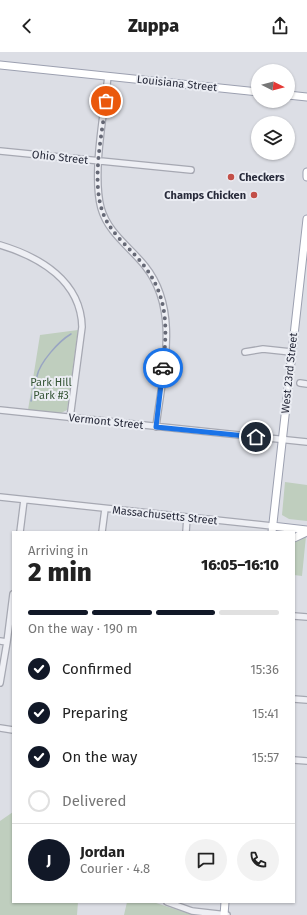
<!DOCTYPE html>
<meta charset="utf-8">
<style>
body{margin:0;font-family:"Fira Sans",sans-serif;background:#f2f2f2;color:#222;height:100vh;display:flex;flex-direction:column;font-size:15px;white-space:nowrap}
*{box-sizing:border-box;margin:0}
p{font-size:13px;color:#767676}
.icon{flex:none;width:22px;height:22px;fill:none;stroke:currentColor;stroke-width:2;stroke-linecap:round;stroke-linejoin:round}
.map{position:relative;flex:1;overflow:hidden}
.details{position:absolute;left:12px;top:479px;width:283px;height:372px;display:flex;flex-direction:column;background:#fff;border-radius:0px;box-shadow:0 1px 3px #0004}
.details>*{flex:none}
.needle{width:26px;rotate:96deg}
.fabs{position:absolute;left:251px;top:12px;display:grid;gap:8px}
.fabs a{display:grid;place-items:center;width:44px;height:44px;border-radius:50%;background:#fff;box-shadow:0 1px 3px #0004;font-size:20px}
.pin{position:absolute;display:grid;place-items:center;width:34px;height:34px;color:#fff;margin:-17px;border:2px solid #fff;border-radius:50%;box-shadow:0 1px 4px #0007}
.courier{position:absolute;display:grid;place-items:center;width:40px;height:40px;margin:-20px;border:3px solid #1a73e8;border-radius:50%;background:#fff;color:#222;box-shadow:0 1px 5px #0007}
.summary em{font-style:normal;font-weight:800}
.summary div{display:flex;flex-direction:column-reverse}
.summary{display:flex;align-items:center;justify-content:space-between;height:68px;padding:0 16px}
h1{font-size:26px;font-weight:800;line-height:30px}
.bar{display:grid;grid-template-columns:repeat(4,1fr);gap:6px 4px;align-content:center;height:48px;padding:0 16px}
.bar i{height:5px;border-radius:3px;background:#e0e0e0}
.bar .selected{background:#111827}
.bar p{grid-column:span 4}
.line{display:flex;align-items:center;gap:10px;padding:0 16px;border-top:1px solid #e0e0e0}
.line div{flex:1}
.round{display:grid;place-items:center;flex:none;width:42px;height:42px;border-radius:21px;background:#f2f2f2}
ol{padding:0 16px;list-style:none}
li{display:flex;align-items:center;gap:12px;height:44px}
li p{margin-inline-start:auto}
li .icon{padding:4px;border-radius:50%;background:#111827;color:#fff;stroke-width:4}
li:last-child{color:#767676}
li i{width:22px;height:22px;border:2px solid #e0e0e0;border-radius:50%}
header{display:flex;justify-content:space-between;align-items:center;height:52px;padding:0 16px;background:#fff;font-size:18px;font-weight:800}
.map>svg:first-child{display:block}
.green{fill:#bfcebe}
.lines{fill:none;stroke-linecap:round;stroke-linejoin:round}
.stream{stroke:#99a5c3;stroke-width:1.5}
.minor-casing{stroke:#a6a8b2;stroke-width:8}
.major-casing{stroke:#9ca0b0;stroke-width:9}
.minor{stroke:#eeeff4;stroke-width:5.5}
.major{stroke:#fff;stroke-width:7}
.done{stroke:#666976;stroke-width:4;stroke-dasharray:0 7.2}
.route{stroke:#1a73e8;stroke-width:5}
.poi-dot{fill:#c34f48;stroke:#ebedf3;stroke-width:1.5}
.labels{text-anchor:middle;stroke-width:4;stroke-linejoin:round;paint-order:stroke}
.street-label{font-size:11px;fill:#272a3a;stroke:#ebedf3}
.poi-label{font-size:11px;font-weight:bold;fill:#272a3a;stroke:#ebedf3;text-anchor:start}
.park-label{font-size:11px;fill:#355536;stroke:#ebedf3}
</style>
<header><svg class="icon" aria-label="back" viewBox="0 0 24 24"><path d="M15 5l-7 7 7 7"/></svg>Zuppa<svg class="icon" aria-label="share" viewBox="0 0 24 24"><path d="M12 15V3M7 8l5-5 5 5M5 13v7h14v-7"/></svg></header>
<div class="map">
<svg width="307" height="863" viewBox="0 0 307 863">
<rect width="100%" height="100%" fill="#dcdee5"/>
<path class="green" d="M78,278L67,358L61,361L28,358L40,283Z
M285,430L307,433V469L289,467L282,463Z
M306,484L302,524L294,523V489Z
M13,760V850H78L77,863H0V769Z
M127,850H153L193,863H124Z"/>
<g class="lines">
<path class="stream" d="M31,349C33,340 35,332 37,324C40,310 59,289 71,282"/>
<g class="minor-casing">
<path id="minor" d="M108,24C104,61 92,122 101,156C108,181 130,195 145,214C181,259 162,322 156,375
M0,99L191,118
M0,193C40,205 81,229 82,275L70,366
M245,300L263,297L291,300
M300,331L307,332
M0,358L307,390
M0,445L272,474
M20,480L24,448
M102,480L105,457
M186,480L187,465
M294,564L307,565
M0,589L7,590
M0,631L7,590L13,542
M294,647L307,648
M0,676L13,678
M294,708L307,709
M167,850L192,859L227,863"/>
</g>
<g class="major-casing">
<path id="major" d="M0,13L258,40
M288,43L307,45
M307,120V125
M272,474L307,478
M272,480L307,167
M294,486L307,480
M224,863L225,850"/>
</g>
<use href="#minor" class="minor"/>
<use href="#major" class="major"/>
</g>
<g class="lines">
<path class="done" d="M106,49C102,83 91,129 103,161C109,178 123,190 134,202C168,238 168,269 163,316"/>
<path class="route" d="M163,316L156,375L256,385"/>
</g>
<g class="poi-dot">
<circle cx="231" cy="125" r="4"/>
<circle cx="254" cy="143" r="4"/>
</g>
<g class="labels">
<g class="street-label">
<text transform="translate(177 31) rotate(6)" y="4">Louisiana Street</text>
<text transform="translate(60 105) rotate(6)" y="4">Ohio Street</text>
<text transform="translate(289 321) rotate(-84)" y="4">West 23rd Street</text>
<text transform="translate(106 369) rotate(6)" y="4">Vermont Street</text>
<text transform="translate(165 463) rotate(6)" y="4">Massachusetts Street</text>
</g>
<g class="poi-label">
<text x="239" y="129">Checkers</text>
<text x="246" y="147" text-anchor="end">Champs Chicken</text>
</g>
<g class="park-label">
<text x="51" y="334">Park Hill<tspan x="51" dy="13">Park #3</tspan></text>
</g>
</g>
</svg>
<div class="fabs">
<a><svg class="needle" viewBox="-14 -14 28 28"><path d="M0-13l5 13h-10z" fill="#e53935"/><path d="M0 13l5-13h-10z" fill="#767676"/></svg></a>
<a><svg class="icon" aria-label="layers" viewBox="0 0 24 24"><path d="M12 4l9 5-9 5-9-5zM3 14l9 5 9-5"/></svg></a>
</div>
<div class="pin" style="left:106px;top:49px;background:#ea580c"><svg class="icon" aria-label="bag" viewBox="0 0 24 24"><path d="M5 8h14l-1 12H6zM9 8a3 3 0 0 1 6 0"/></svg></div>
<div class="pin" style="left:256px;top:385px;background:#1f2937"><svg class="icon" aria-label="home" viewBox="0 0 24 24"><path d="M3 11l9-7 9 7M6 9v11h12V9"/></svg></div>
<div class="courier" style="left:163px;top:316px"><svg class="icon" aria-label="car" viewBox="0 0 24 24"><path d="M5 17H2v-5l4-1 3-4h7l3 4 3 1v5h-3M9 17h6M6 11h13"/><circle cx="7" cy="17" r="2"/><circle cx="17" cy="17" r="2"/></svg></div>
<section class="details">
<div class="summary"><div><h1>2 min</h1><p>Arriving in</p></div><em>16:05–16:10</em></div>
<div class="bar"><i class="selected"></i><i class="selected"></i><i class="selected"></i><i></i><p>On the way · 190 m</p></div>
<ol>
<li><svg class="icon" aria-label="check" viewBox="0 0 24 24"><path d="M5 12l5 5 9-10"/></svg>Confirmed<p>15:36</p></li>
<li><svg class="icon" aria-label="check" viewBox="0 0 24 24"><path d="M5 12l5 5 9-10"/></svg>Preparing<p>15:41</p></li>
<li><svg class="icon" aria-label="check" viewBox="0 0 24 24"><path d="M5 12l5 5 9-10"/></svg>On the way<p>15:57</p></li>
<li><i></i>Delivered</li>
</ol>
<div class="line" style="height:72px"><b class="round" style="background:#111827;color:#fff">J</b><div><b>Jordan</b><p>Courier · 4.8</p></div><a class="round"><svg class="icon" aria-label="chat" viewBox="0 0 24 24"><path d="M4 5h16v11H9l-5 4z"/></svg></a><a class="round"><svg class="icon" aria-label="phone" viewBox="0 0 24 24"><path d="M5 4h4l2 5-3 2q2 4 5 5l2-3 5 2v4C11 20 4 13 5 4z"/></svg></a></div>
</section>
</div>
